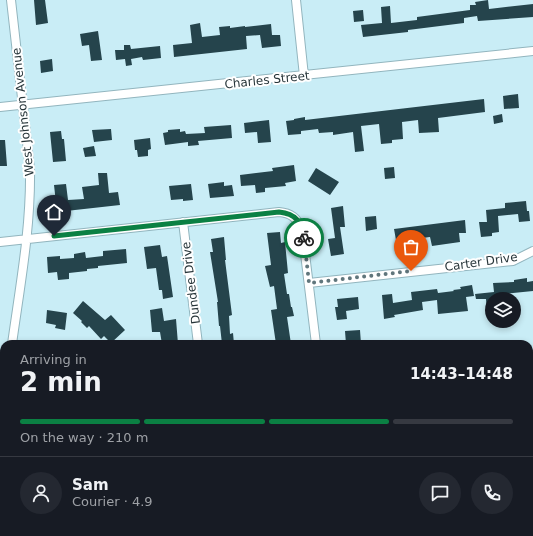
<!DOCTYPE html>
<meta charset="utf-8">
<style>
body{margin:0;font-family:"DejaVu Sans",sans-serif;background:#242831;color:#f1f3f6;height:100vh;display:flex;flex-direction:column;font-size:15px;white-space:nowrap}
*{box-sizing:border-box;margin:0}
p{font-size:13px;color:#9ea1a6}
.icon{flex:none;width:22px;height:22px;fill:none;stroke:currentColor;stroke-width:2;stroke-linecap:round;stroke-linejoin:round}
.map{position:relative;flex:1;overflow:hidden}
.side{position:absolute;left:0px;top:340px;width:533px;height:196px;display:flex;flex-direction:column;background:#171b24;border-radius:12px 12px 0 0;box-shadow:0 2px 6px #0003}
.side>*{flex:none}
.tools{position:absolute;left:485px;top:292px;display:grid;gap:8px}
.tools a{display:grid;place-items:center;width:36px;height:36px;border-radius:50%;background:#171b24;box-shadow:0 2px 6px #0003;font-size:20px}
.pin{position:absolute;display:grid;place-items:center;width:34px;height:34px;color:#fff;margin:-41px -17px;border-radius:50% 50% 50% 0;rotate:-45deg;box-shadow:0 0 4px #0007}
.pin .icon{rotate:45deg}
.courier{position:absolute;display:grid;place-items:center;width:40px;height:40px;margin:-20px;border:3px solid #0b8043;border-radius:50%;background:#fff;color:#222;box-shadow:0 1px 5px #0007}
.summary em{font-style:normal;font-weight:700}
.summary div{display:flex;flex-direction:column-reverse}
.summary{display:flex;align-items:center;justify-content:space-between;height:68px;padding:0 20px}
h1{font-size:26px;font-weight:700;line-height:30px}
.bar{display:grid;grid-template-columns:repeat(4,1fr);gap:6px 4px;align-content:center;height:48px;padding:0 20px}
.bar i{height:5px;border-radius:3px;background:#363941}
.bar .active{background:#0b8043}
.bar p{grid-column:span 4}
.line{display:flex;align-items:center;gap:10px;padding:0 20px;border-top:1px solid #363941}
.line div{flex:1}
.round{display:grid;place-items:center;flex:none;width:42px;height:42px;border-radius:21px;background:#242831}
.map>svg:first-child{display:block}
.building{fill:#25444c}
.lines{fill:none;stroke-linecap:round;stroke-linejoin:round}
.lane-casing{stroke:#92b5be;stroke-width:5.5}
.street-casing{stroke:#92b5be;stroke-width:10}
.lane{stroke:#fff;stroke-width:4}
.street{stroke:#fff;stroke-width:8}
.done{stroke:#60767c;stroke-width:4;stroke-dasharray:0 7.2}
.route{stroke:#0b8043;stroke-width:5}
.labels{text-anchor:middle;stroke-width:4;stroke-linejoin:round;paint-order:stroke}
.street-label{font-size:12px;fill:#28363a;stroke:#fff}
</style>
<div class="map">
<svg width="533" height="536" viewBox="0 0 533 536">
<rect width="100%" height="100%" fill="#c9edf6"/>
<path class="building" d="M34,0H45L48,23L36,25Z
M488,0L489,9L533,4V17L478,21L477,16L464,18V23L408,30V32L363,37L361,25L382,23L381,7L390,6L391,23L417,20V17L470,10V5H476L475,2Z
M363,10L364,21L354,22L353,11Z
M200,23L202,37L220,35L219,27L230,26V28L245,26V27L271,24L272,35H280L281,46L262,48L260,35L246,36L247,49L174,57L173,45L192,43L190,25Z
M98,31L102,60L91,61L89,45L82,46L80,34Z
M124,45H130L131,49L160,46L161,58L143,60L142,57L131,59L132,65L126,66L125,59L116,60L115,50H124Z
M52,59L53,71L41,73L40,61Z
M518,94L519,108L504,109L503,96Z
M484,99L485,112L438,118L439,132L419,133L418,120L402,122L403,139L392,140V143L381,144L379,124L361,126L364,151L355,152L353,132L333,135V132L319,133L318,129L301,131V134L288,135L286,121L294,120V119L305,117V120Z
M502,114L503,122L494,124L493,116Z
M269,120L271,142L258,143L257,132L245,133L244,123Z
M231,125L232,138L198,141L199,145L188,146V142L165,145L163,133L168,132V130L180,129V132L185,131L186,134L205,133L204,127Z
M111,129L112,140L94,142L92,130Z
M61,131L62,139H64L66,161L53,162L50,132Z
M150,138L151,149L148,150V156L138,157L137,150H135L134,140Z
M0,140H5L7,166H0Z
M94,146L96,156L85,157L83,148Z
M294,165L296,181L285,183L286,186L265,188V192L256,193L255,185L241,186L240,175L273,171L272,168Z
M394,167L395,178L385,179L384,168Z
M316,168L339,182L330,195L308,181Z
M98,173H107L109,193L118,192L120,205L57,212L54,185L66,184L68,200L84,199L82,187L99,185Z
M224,182V186L232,185L234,196L210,198L208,184Z
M191,184L193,200L183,201V199L171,200L169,186Z
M526,201L527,211H529L530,221L519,222L518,214L498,216L499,232L492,233V236L481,237L479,222H487L486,210L505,208V203Z
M343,206L345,227H340L344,254L331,256L328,239L335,238L331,208Z
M376,216L377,229L366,231L365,217Z
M465,220L466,233H459L460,242L432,246L430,237L414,239L415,247L406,248L405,239L396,240L394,229Z
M280,232L281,243L285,242L288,273L284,274L287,294H289L291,307H292L294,316L287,317L291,344H276L271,310L277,309L274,286L270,287L265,266L271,265L267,233Z
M224,237L226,260H225L232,315L229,316L230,334L233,333L234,344H222L220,326H219L217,302H218L210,252H213L211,239Z
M160,245L162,257L167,256L173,297L163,299L162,290H159L156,268L147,269L144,247Z
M126,249L127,263L98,266V268L87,269V271L69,273V279L58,280L57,272L48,273L47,257L60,256V259L74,258V254L85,252L86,258L103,256V251Z
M527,278V282L533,281V291L504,294V299H492V314H487L486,299H476L475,294L494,292L493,283L514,282V280Z
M472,285L474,296L466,297L468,311L438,314L437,300L422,302L423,310L394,315L395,317L384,319L382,295L392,294L393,303L412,300L411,292L437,289L438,293L454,291L453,290L461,289L460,287Z
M358,297L359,309L346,311L347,319L337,320L335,307H338L337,299Z
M83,301L105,320L111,315L125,330L111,343L104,336L101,339L89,326L87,328L81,322L82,321L73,313Z
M162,308L164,321L176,319L178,344H162L160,332H152L150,310Z
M47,310L67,313L65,330L55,328L56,325L46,323Z
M360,330L361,344H346L345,331Z"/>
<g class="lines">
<g class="lane-casing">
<path id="lane" d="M533,458L530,463L533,490"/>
</g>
<g class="street-casing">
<path id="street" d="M11,0L30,169C31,228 20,286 12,344
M296,0L304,76
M0,107L533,51
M183,222L198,344
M0,242L279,212C291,213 297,218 302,229L316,344
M309,283L513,261L533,251
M0,373L4,372
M529,403H533
M0,426L4,397
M0,503L4,505
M221,532V536
M13,534L22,536
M279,536L317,532"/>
</g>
<use href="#lane" class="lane"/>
<use href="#street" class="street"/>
</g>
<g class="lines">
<path class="done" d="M304,238L309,283L411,271"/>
<path class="route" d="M54,236L279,212C296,214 301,221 304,238"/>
</g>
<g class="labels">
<g class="street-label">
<text transform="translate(267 80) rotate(-6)" y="4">Charles Street</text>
<text transform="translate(23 112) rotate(-96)" y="4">West Johnson Avenue</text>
<text transform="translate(481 262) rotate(-8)" y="4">Carter Drive</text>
<text transform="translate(191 283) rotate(-97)" y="4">Dundee Drive</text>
</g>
</g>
</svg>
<div class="tools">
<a><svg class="icon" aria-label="layers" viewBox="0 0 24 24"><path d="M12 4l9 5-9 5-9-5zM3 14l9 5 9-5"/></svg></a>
</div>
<div class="pin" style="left:411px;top:271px;background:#ea580c"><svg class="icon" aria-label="bag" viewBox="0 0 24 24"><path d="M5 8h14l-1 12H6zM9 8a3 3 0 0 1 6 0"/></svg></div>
<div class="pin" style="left:54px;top:236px;background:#1f2937"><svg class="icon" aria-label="home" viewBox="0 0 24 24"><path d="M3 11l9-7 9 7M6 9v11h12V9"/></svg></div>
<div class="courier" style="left:304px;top:238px"><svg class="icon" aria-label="bike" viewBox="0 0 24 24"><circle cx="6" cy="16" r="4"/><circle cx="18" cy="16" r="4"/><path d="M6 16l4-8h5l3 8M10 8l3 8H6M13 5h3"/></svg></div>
<section class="side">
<div class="summary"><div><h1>2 min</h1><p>Arriving in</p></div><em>14:43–14:48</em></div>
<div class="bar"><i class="active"></i><i class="active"></i><i class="active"></i><i></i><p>On the way · 210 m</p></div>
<div class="line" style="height:72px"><a class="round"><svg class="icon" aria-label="person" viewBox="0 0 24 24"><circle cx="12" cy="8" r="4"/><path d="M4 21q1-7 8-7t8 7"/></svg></a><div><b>Sam</b><p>Courier · 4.9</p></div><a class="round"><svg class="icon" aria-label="chat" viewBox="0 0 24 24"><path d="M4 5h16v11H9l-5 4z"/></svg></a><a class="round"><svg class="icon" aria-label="phone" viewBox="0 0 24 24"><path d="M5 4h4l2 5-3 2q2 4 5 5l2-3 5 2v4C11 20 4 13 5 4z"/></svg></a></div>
</section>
</div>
